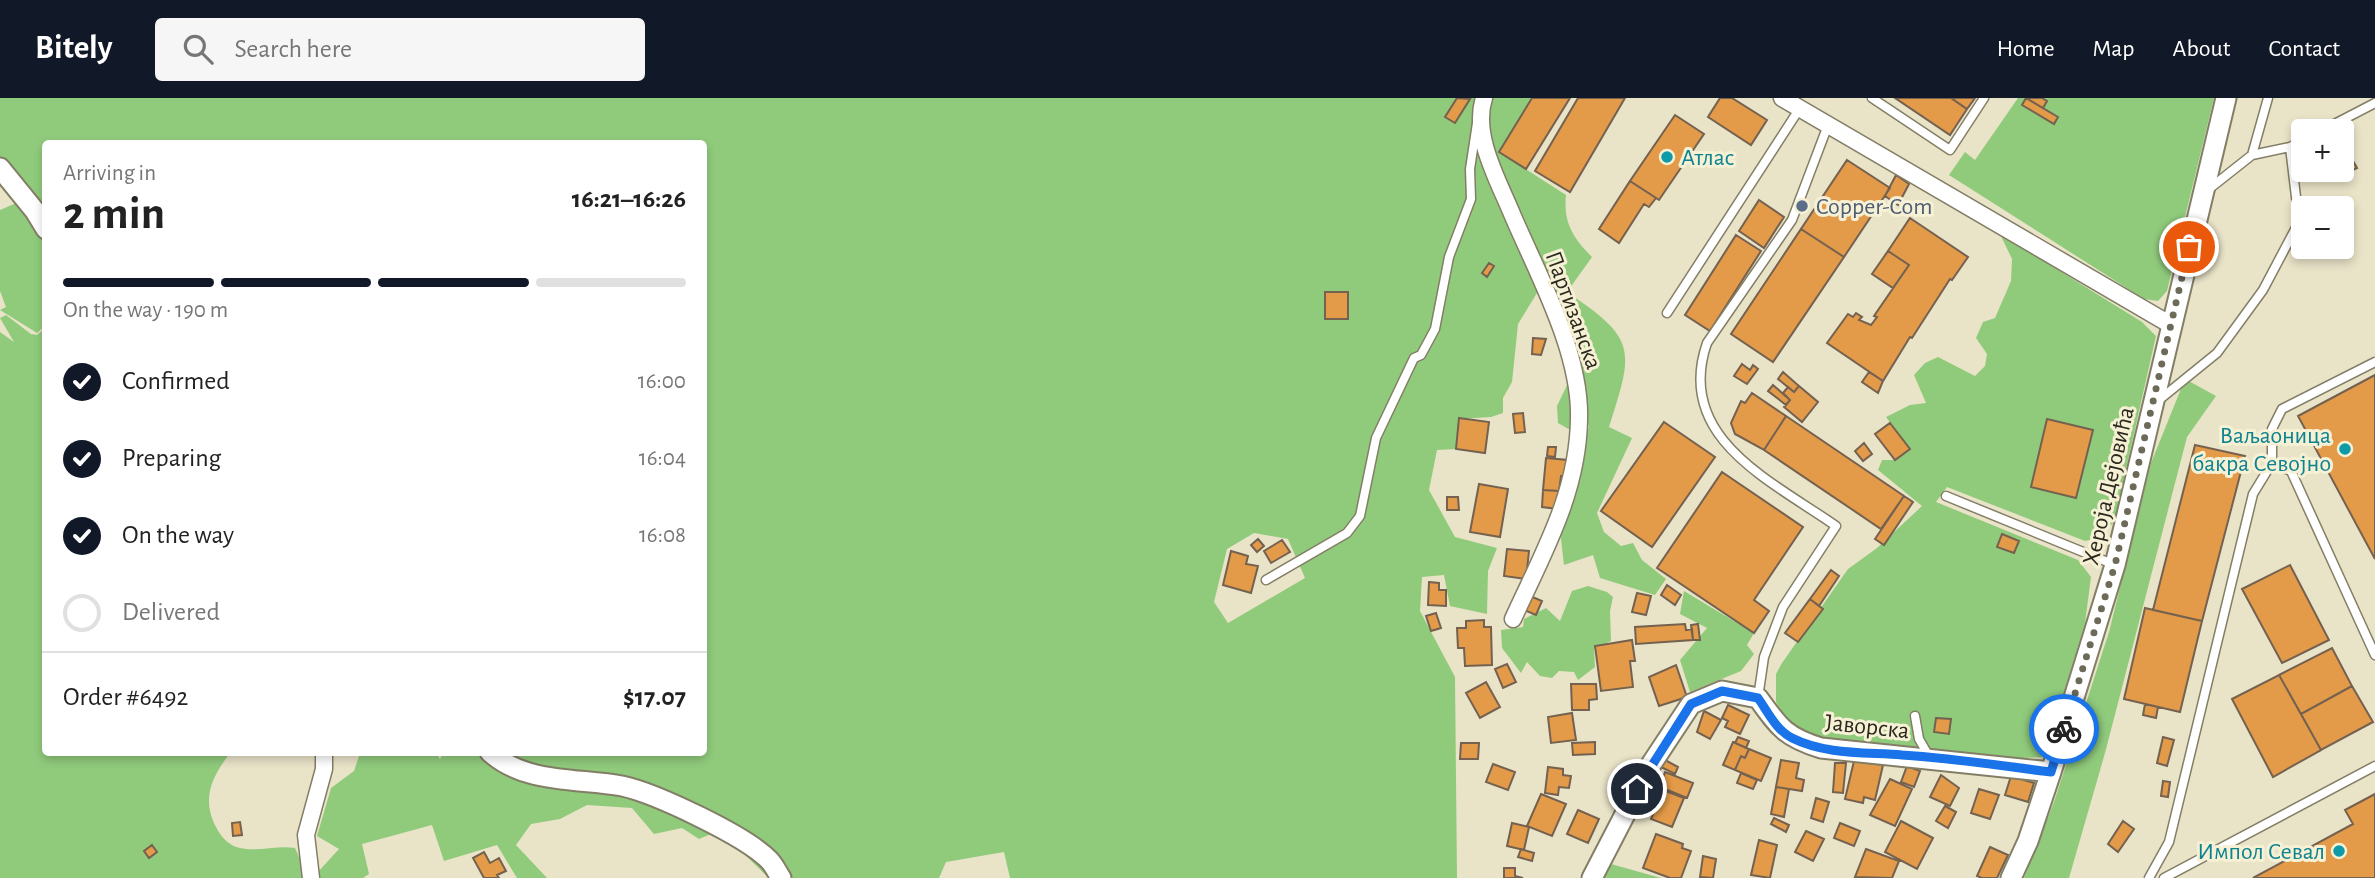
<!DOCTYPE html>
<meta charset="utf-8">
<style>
body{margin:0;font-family:"Alegreya Sans",sans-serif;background:#f6f6f6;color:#222;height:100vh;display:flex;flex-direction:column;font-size:26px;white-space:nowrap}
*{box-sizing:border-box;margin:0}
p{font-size:23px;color:#767676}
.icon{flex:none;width:38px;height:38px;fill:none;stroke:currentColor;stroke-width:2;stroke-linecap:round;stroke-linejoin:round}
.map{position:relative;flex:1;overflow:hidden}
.details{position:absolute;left:42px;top:42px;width:665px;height:616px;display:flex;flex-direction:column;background:#fff;border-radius:7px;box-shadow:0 4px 10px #0003}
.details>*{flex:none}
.controls{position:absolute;left:2291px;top:21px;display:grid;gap:14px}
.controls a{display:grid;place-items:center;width:63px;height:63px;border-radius:7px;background:#fff;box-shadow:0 4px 10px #0003;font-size:35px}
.pin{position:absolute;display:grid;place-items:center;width:60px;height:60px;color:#fff;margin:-30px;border:4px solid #fff;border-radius:50%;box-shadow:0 2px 7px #0007}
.courier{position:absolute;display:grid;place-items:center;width:70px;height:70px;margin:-35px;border:5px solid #1a73e8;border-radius:50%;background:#fff;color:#222;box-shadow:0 2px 9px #0007}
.headline em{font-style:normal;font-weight:700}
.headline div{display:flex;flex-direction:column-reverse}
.headline{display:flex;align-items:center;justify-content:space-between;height:119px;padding:0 21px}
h1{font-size:46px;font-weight:700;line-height:52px}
.bar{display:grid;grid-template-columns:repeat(4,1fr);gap:10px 7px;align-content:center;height:84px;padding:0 21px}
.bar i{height:9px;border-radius:5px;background:#e0e0e0}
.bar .current{background:#111827}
.bar p{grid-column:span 4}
.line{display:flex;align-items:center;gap:18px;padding:0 21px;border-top:2px solid #e0e0e0}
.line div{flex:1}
ol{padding:0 21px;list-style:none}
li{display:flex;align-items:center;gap:21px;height:77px}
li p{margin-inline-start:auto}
li .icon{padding:7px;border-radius:50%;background:#111827;color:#fff;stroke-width:4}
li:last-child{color:#767676}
li i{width:38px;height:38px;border:4px solid #e0e0e0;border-radius:50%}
header{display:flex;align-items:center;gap:42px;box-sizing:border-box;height:98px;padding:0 35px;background:#111827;color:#fff}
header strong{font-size:33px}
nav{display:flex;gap:38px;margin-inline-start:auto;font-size:24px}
.search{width:490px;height:63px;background:#f6f6f6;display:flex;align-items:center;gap:18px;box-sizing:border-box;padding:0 24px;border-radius:7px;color:#767676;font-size:26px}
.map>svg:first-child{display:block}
.green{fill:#90cb7c;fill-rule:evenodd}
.building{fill:#e39b49;stroke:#74614f;stroke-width:2}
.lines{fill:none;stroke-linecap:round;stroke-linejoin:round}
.service-casing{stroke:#837e66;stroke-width:11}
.minor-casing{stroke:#837e66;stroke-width:19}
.tertiary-casing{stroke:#837e66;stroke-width:23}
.service{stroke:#fff;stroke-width:8}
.minor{stroke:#fff;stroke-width:16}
.tertiary{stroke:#fff;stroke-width:19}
.done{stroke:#6e6a5a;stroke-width:7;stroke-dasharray:0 12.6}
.route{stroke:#1a73e8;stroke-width:9}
.culture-dot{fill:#0f9aa8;stroke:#f6f0d5;stroke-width:2.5}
.service-dot{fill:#5c6f8a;stroke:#f6f0d5;stroke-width:2.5}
.labels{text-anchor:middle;stroke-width:6;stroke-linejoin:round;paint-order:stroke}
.culture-label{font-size:24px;fill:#0d838f;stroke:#f6f0d5;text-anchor:end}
.service-label{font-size:24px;fill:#4e5e75;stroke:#f6f0d5;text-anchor:start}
.street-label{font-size:24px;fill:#2b291e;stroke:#f6f0d5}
</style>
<header>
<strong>Bitely</strong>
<div class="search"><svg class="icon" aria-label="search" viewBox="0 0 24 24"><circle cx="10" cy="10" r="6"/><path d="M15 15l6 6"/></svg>Search here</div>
<nav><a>Home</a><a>Map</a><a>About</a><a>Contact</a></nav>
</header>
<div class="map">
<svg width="2375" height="780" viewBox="0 0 2375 780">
<rect width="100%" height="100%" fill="#e9e3c8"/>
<path class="green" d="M0,0H1532L1499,54L1566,97C1563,124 1573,140 1592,159L1567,194C1637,241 1634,251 1609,329L1632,340L1597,415L1604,434L1621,448L1633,445L1642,462L1666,481L1655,497L1600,480L1593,457L1564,467L1559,424L1576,397L1589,327L1572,333L1558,325L1557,308L1569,283L1581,288L1540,190L1518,226L1512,284L1503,300V315L1491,319L1459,321L1456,351L1437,352L1429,392L1455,439L1497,450L1488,473L1487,516L1450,508L1444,477L1422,479L1420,513L1455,579L1457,780H1010L1004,754L946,764L939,780H769L744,756L711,736L699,741L682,730L654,736L632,710L587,707L560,721L531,726L516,747L547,780H517L497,747L444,763L432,727L362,746L369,776L363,780H319L317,775L339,751L317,738L331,690L354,673L360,655H436L440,661L443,655L704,654V46H46L45,121L0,62ZM1254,435L1288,441L1305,480L1228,525L1214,504L1227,451Z
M2018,0H2214L2167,193L2158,203L2144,201L1949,77L1965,54L1975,62Z
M21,103L45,139V228L37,235L0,212L6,209L0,193V112Z
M2000,136L2142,224L2156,238L2114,424L2098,440L2085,443L1947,389L1936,404L2078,462L2091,479L2085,525L2044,659L1987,662L1815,640L1788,625L1776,604V576L1782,565L1848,471L1877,450L1922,408L1878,372L1882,362H1895L1910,351L1886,319L1910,307L1926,305L1914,277L1925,265L1938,259L1975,278L1985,268L1987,256L1976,240L1983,224L1995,220L2011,183L2012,161Z
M6,217L31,236L37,237L45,230L46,654L230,655C212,679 201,700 216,729C221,739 229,748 240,750C258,754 277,747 295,750L308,780H0V234L14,244L0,220Z
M2185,281L2216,298L2187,339L2105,655L2069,780H2024L2054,704L2109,534L2151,365Z
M1588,488L1607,494L1613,499L1610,513L1611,543L1594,551L1595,569L1578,582L1574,574L1559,573L1552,580L1540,578L1527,564L1521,575L1502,550L1501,532L1523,529L1524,521L1546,510L1560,523L1572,493Z
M1684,493L1754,535L1747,547L1754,556L1741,573L1690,594L1680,562L1707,530L1680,516Z
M1604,764L1661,780H1599Z"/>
<path class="building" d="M1457,0L1470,1L1455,25L1445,19Z
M1532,0H1570L1526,71L1499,54Z
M1578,0H1625L1570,94L1535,73Z
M1720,0H1732L1767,22L1751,47L1708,19Z
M1895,0H1951L1967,11L1950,37Z
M1951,0H1975L1967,11Z
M2026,0H2042L2047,3L2043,10Z
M2026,0L2058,19L2054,26L2022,7Z
M1675,17L1704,36L1659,102L1630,83Z
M2342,40L2352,61L2342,66Z
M2352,61L2357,70L2336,80L2332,72H2342V66Z
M1847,62L1890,90L1844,159L1801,131Z
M1896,77L1909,86L1898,107L1885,98Z
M1630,83L1656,100L1649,109L1644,106L1619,145L1599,131Z
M1759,102L1784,119L1764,150L1739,133Z
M1910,120L1968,159L1952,182L1950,181L1912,240L1910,239L1883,283L1827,245L1848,216L1853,219L1856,215L1862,219L1859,222L1871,227L1877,219L1874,218L1909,167L1888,153Z
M1801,131L1844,159L1773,264L1731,236Z
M1736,137L1761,153L1710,233L1685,217Z
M1888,153L1909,167L1893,190L1872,176Z
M1489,165L1494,168L1487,179L1482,175Z
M1325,194H1348V221H1325Z
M1533,240L1546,241L1541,257L1532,256Z
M1742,266L1750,272L1753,267L1758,271L1747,286L1734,278Z
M1783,274L1799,288L1794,294L1778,281Z
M1869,274L1883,283L1878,295L1862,284Z
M2375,277V461L2298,318Z
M1773,287L1790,302L1786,307L1768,293Z
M1799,288L1818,304L1802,324L1784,309L1790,302L1783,295L1788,289L1794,294Z
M1752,295L1786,318L1764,352L1735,336L1731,325L1741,303L1745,305Z
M1523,315L1525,334L1515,335L1513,316Z
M1786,318L1904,398L1881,431L1764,352Z
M1459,320L1489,324L1485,355L1456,351Z
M2047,321L2093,332L2076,400L2031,389Z
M1664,324L1715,359L1652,449L1601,413Z
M1890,325L1910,351L1895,362L1875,336Z
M1864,345L1872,356L1863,363L1855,353Z
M2195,347L2245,358L2202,523L2153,512Z
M1548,349H1556L1555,359L1547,358Z
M1546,360L1568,362L1567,378H1561L1559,393L1543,392Z
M1722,374L1803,429L1754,502L1769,513L1754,535L1657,470Z
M1479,386L1508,391L1500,439L1470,434Z
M1543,392L1559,393L1558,411L1542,409Z
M1904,398L1913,404L1884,447L1875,441Z
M1447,399H1458L1459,412H1447Z
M2002,436L2019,443L2014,455L1997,449Z
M1258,441L1264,448L1257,454L1251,447Z
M1282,442L1290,454L1271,465L1264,453Z
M1507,451L1529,453L1526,481L1504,478Z
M1231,453L1248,458L1246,466L1258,468L1251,495L1223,487Z
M2290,467L2329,542L2282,565L2242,491Z
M1831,472L1839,478L1819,508L1810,501Z
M1429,484L1439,485V492H1446V508L1428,507Z
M1667,487L1681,497L1675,507L1661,497Z
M1637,495L1651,498L1646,517L1632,514Z
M1530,498L1542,503L1536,517L1524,512Z
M1810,501L1823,511L1798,544L1785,535Z
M2145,510L2202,523L2180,614L2124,601Z
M1436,515L1441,530L1431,533L1426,518Z
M1484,522V529H1491L1492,567L1465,568L1464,550H1458L1457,530H1466V523Z
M1685,526L1686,532L1692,531L1693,542L1636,546L1635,529Z
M1698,526L1700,542H1693L1691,527Z
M1632,542L1635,563H1630L1633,589L1601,593L1595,548Z
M2332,550L2352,588L2301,616L2279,577Z
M1507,566L1516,584L1503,590L1495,571Z
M1676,567L1687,599L1659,608L1649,579Z
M2279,577L2321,652L2273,679L2232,601Z
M1486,584L1500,609L1480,620L1466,595Z
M1571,586H1596L1597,601L1589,602V612H1572Z
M2352,588L2373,624L2321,652L2301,616Z
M2145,606L2158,609L2156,620L2143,617Z
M1728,607L1749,617L1740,636L1725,629L1728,623L1722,620Z
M1704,613L1721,622L1710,641L1697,634Z
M1572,615L1576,642L1551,645L1548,619Z
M1936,620L1951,621L1949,636L1934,634Z
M1738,639L1749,643L1746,650L1735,645Z
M2163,639L2174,642L2167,668L2157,665Z
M1595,644V656L1573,657L1572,645Z
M1733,644L1749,651L1745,660L1741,658L1735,672L1723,667Z
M1461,645H1479L1478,661H1460Z
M1749,651L1771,660L1761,683L1735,672L1741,658L1745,660Z
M1665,662L1678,669L1675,676L1661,669Z
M1781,662L1799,665L1796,680L1804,682L1802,693L1776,689Z
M1854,663L1883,667L1875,702L1864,699L1863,705L1845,701Z
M1835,665H1846L1843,695L1833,694Z
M1493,666L1515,674L1508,692L1486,684Z
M1907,668L1920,673L1914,689L1901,684Z
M1548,669L1563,671V677L1571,678L1569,690L1559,689L1558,697L1545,695Z
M1665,674L1693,685L1687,700L1660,689Z
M1741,675L1757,682L1753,691L1737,685Z
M1941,677L1959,690L1950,708L1930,699Z
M2011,678L2034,685L2028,704L2005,697Z
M1890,681L1912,691L1895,728L1870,717Z
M2163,683L2170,684L2168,699L2161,698Z
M1776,689L1789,691L1784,719L1771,716Z
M1979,691L1999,697L1990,721L1971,715Z
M1663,692L1684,700L1672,729L1651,721Z
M1541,696L1566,706L1552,738L1527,728Z
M2375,696V780H2253L2353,726L2345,712Z
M1816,700L1829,704L1823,724L1811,720Z
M1945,708L1956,714L1948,730L1936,723Z
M1578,712L1599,721L1588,745L1567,736Z
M1774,720L1789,727L1786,734L1771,726Z
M1901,723L1933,740L1917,771L1885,754Z
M2123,723L2134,731L2118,754L2108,746Z
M240,724L242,737L233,738L232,725Z
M1512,725L1529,729L1524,752L1507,748Z
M1840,725L1860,733L1854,748L1834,740Z
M1806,733L1824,741L1813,763L1795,754Z
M1656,736L1683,746L1682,750L1691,753L1681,780H1670L1643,770Z
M1759,742L1777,747L1770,780L1751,777Z
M152,747L157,754L149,760L144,753Z
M1990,749L2008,757L1997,780H1982L1977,778Z
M1521,751L1534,755L1532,763L1518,759Z
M1866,751L1899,763L1892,780L1855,779Z
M484,754L490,765L499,760L506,773L497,777L499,780H484L473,760Z
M1703,758L1716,761L1713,780L1700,779Z
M1504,770H1515V778L1523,780H1504Z"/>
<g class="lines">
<g class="service-casing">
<path id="service" d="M1872,0L1950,52L1984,0
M2321,33L2375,5
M2252,57L2268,0
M2209,91L2252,57L2290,49L2303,42
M1667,215L1800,10
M2159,302L2217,255L2263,192L2299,124L2290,49
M2272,365V331L2282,311L2375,264
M1946,398L2115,467
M1266,482L1347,435L1360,418L1376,340L1414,260L1421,257L1435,231L1449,159L1471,101L1470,71L1477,25
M1758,600L1764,559L1783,509L1836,428C1772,383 1674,340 1707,245L1792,122L1828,27
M1915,618L1919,641L1930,660
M2149,780L2169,744L2253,396L2272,365L2291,373L2375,557
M2164,780L2375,668"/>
</g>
<g class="minor-casing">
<path id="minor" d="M1484,0C1472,37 1498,82 1512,116C1538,177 1581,254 1579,321C1578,395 1543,455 1513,521
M1782,0L2171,227
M311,780L306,737L324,671V654"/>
</g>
<g class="tertiary-casing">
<path id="tertiary" d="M0,70L35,113L46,131
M490,654C525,686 578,680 622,688C655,695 746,738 769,762C774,767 777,774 781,780
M1592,780L1650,668L1691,606L1722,593L1758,600C1779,629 1785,639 1821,650L2051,674
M2011,780L2028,743L2051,674L2115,467L2226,0"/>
</g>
<use href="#service" class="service"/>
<use href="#minor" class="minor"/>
<use href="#tertiary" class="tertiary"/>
</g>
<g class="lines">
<path class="done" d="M2064,631L2115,467L2189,149"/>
<path class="route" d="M1637,691L1691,606L1722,593L1758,600C1768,614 1776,632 1792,640C1826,657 1866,654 1902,657C1952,660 2002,668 2051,674L2064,631"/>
</g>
<g class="culture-dot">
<circle cx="1667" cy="59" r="7"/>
<circle cx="2345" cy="351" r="7"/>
<circle cx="2339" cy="753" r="7"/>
</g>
<circle class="service-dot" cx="1802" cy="108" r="7"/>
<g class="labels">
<g class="culture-label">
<text x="1681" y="67" text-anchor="start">Атлас</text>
<text x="2331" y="345">Ваљаоница<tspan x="2331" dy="28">бакра Севојно</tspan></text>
<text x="2325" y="761">Импол Севал</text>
</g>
<g class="service-label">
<text x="1816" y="116">Copper-Com</text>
</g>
<g class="street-label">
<text transform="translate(1574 212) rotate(70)" y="8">Партизанска</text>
<text transform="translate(2108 388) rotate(-77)" y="8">Хероја Дејовића</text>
<text transform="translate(1867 628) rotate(6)" y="8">Јаворска</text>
</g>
</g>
</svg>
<div class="controls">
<a>+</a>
<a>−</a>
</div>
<div class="pin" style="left:2189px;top:149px;background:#ea580c"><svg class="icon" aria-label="bag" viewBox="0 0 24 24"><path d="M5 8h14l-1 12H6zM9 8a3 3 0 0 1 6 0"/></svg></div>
<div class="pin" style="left:1637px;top:691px;background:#1f2937"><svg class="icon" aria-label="home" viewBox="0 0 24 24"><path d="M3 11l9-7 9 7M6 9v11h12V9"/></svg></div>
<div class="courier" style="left:2064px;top:631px"><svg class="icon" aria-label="bike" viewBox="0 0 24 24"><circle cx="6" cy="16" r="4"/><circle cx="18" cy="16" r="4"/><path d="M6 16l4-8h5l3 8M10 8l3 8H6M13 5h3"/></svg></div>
<section class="details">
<div class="headline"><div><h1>2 min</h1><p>Arriving in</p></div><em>16:21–16:26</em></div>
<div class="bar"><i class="current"></i><i class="current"></i><i class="current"></i><i></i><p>On the way · 190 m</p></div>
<ol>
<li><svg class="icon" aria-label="check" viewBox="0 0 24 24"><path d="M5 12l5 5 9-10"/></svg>Confirmed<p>16:00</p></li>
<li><svg class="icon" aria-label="check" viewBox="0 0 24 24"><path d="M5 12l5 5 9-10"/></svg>Preparing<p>16:04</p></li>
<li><svg class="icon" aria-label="check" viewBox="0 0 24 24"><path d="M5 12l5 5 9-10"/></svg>On the way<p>16:08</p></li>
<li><i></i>Delivered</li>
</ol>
<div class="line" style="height:91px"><div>Order #6492</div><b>$17.07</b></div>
</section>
</div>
